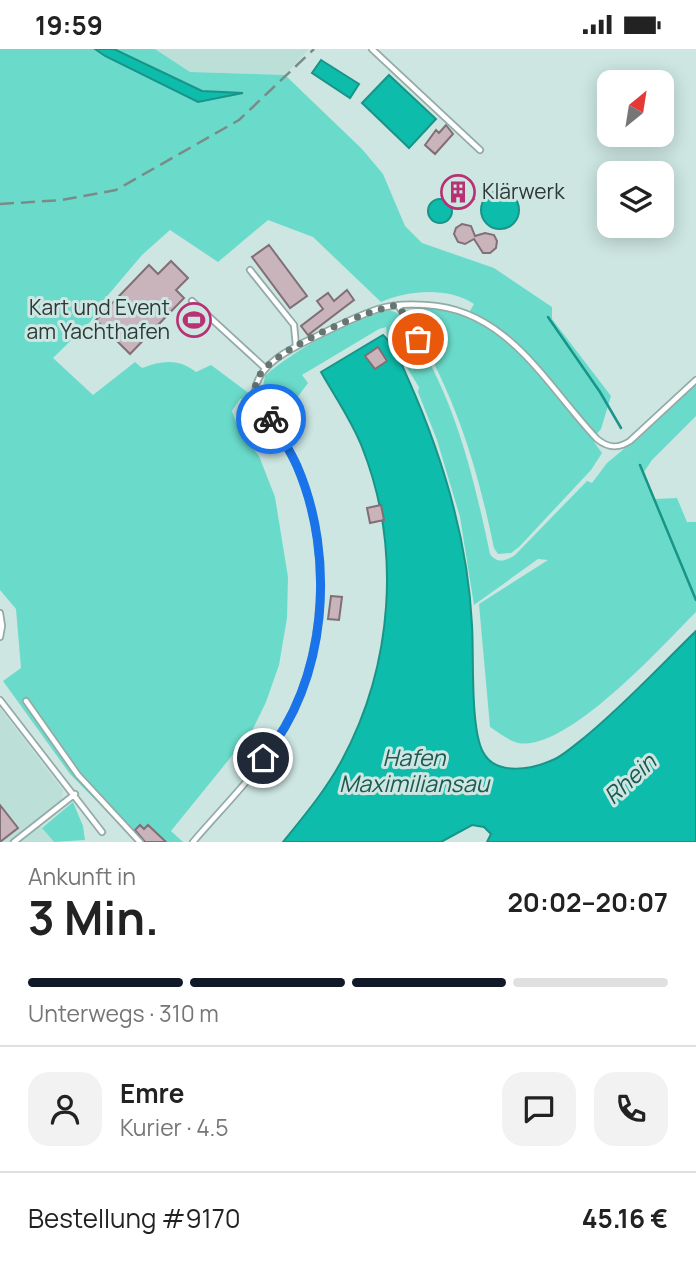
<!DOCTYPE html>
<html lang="de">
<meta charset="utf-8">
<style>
body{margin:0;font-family:Manrope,sans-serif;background:#f2f2f2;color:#222;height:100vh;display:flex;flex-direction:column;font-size:26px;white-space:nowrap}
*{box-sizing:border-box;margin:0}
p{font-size:23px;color:#767676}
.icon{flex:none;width:38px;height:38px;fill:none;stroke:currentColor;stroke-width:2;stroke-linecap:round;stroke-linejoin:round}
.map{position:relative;height:793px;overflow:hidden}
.drawer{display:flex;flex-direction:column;background:#fff;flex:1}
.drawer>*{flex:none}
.needle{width:46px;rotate:30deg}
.controls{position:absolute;left:597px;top:21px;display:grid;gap:14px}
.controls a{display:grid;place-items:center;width:77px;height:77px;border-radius:14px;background:#fff;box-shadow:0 4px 18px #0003;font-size:35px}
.pin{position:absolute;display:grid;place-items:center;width:60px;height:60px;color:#fff;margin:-30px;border:4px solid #fff;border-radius:50%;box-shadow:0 2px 7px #0007}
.courier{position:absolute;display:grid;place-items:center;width:70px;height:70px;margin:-35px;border:5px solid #1a73e8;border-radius:50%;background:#fff;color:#222;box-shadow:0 2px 9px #0007}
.head em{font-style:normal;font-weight:700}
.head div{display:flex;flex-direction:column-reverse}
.head{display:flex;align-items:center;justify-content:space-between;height:119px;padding:0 28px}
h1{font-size:46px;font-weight:700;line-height:52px}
.bar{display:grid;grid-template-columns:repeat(4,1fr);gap:10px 7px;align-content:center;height:84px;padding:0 28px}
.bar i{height:9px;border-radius:5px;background:#e0e0e0}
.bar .selected{background:#111827}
.bar p{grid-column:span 4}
.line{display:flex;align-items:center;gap:18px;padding:0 28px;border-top:2px solid #e0e0e0}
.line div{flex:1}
.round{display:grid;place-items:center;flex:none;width:74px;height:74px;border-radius:21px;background:#f2f2f2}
.status{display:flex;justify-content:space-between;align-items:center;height:49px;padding:0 35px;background:#fff;direction:ltr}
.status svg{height:19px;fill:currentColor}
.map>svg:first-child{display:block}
.built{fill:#bcdfd8}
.green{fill:#6adbcb}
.water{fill:#0ebcab;stroke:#189488;stroke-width:2}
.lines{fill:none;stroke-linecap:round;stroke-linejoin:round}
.stream{stroke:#189488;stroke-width:2.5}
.building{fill:#cab4bc;stroke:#826e75;stroke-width:2}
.lane-casing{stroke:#93aba7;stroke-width:8}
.lane{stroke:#fff;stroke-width:4.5}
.rail{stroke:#7a8b88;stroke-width:2.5;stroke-dasharray:14 7;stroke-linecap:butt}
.done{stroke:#667572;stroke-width:7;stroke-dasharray:0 12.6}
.route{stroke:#1a73e8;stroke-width:9}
.labels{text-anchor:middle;stroke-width:6;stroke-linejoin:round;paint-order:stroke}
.poi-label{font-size:21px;fill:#2e3836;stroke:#cde6e2;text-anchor:start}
.water-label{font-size:23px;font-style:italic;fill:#1d5951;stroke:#cde6e2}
</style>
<div class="status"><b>19:59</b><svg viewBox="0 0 49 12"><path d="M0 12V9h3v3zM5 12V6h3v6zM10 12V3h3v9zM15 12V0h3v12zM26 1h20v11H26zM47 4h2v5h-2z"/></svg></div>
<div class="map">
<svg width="696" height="793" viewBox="0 0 696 793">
<rect width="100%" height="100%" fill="#cde6e2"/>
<path class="built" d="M155,0H309L285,26L190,23Z
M0,659L63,741L61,753L36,772L54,793H0Z"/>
<path class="green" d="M0,0H95L105,7L198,53L240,44L202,42L114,0H155L190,23L285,26L362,100L383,125L405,177L422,194L494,219L552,258V270L611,347L601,380L592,390L602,404L591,421L519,498L511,504L498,505L494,499C478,422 459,358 421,290L430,281L423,267L424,259L447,260L467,267L474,255C448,238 409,241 381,253L313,188L268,171L218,213L170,181L142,206L103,252L91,272L53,309L93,346L135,313L142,319C163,311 179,310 196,323L211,316L250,345L251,348L240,350L232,362L239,382L259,407L275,448L288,528L287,569L279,616L266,653L252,682L171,782L183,793H137L70,725L3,632L21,619L16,560L0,541Z
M389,261C404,264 409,279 417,291C457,358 474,429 490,505C497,515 506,512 515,506L587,432L592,434L607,414L642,385L696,333V367L652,411L644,423L655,450L677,449L687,473H696V563C662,597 567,703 518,694C509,692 498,683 490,678L479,555L548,511L538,510L474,556L460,468L437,391L418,343L419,338L387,287L386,278L379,280L302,326L308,334L287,362L276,369L262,343L265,327C291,303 354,267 389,261Z
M73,753L83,777L85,791L54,793L42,779Z"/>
<path class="water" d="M95,0H114L202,42L243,44L198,53L105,7Z
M321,11L359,35L350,49L312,24Z
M389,26L436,70L409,99L362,54Z
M481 161a19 19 0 1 1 38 0a19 19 0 1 1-38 0Z
M428 162a12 12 0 1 1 24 0a12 12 0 1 1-24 0Z
M383,286C395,296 402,317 409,332C443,409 468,492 472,576C474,606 470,679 483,703C496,728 534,720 555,710C565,705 576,695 585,688C624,656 659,618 696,582V793H487L491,785L484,778L472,776L441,793H283C304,767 326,741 342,711C393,616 402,499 362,398C352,372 335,348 321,323Z"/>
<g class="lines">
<path class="stream" d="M548,268L600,343L621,379
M640,416L696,551"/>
</g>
<path class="building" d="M446,76L453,85L435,105L425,96L436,81L439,84Z
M448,131L452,135L455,131L474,150L466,158L443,137Z
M462,175L471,177L475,187L485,184L494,186L497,192L496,199L490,204H483L474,190L465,195L458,193L454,185L456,179Z
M269,196L307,247L290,259L252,208Z
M171,212L188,229L176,241L184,249L130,305L96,271L149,216L158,225Z
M347,241L354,251L308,286L301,277L323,260L317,252L328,244L334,252Z
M378,298L387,312L375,320L365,307Z
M381,456L384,471L370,474L367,459Z
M331,547L342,548L339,571L328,570Z
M0,756L18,779L0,793Z
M140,776L144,780L148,776L166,793H145L135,781Z"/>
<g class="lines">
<g class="lane-casing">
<path id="lane" d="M372,0L480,101
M250,221L294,276L296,297
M192,252L265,319
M398,256L418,290
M0,564L2,577L0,588
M0,651L102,783
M26,652L78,726L140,793
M14,793L75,745
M193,793C221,760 255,727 278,690C327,612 333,502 297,417C286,391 267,369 255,343C257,315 292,299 315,288C335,278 357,267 378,260C393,255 411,255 426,256C508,260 546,336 597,390C608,399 618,400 630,392L696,331"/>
</g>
<use href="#lane" class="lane"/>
<path class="rail" d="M0,155L62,151L116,141L239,71L314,0"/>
</g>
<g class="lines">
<path class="done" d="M271,370L255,343C255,336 257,329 262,323C282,297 366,261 398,256L418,290"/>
<path class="route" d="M263,709C328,633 336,507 297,417C290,401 279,385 271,370"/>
</g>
<defs>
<g id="building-ring" transform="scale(1.75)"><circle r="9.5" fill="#cde6e2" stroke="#b73174" stroke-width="1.5"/><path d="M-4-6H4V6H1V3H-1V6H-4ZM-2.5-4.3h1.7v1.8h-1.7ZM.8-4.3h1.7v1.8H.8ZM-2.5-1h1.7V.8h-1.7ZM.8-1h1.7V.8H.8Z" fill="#b73174"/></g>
<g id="stadium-ring" transform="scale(1.75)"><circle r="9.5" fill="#cde6e2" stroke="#b73174" stroke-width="1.5"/><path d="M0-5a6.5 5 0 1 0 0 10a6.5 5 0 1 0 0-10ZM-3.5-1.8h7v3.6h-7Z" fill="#b73174"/></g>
</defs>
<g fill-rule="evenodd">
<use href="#building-ring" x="458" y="143"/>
<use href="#stadium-ring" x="194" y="271"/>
</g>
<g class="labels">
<g class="poi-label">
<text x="482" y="150">Klärwerk</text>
<text x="170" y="266" text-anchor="end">Kart und Event<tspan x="170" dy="24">am Yachthafen</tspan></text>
</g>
<g class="water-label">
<text x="414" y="717">Hafen<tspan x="414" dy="26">Maximiliansau</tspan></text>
<text transform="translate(630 730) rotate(-43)" y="8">Rhein</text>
</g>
</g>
</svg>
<div class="controls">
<a><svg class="needle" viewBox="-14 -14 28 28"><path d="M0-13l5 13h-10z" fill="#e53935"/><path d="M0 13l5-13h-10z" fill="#767676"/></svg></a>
<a><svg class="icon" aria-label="layers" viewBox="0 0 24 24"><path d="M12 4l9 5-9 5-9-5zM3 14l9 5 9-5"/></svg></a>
</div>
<div class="pin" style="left:418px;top:290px;background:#ea580c"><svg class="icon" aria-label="bag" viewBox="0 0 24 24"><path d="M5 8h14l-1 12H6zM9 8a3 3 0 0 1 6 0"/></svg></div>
<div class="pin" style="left:263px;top:709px;background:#1f2937"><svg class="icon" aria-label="home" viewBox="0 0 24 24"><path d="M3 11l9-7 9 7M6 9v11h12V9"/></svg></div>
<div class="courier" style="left:271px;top:370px"><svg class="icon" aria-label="bike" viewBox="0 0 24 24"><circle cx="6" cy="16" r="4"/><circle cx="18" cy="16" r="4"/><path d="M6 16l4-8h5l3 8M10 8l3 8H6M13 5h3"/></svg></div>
</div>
<section class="drawer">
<div class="head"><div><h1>3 Min.</h1><p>Ankunft in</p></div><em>20:02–20:07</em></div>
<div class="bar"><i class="selected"></i><i class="selected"></i><i class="selected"></i><i></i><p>Unterwegs · 310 m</p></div>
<div class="line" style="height:126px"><a class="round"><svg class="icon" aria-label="person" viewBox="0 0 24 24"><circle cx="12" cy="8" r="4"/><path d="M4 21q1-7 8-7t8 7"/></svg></a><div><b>Emre</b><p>Kurier · 4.5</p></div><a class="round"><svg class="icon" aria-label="chat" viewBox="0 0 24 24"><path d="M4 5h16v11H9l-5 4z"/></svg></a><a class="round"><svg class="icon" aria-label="phone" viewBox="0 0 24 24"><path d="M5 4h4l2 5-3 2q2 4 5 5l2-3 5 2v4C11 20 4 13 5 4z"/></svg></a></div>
<div class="line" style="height:91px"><div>Bestellung #9170</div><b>45.16 €</b></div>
</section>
